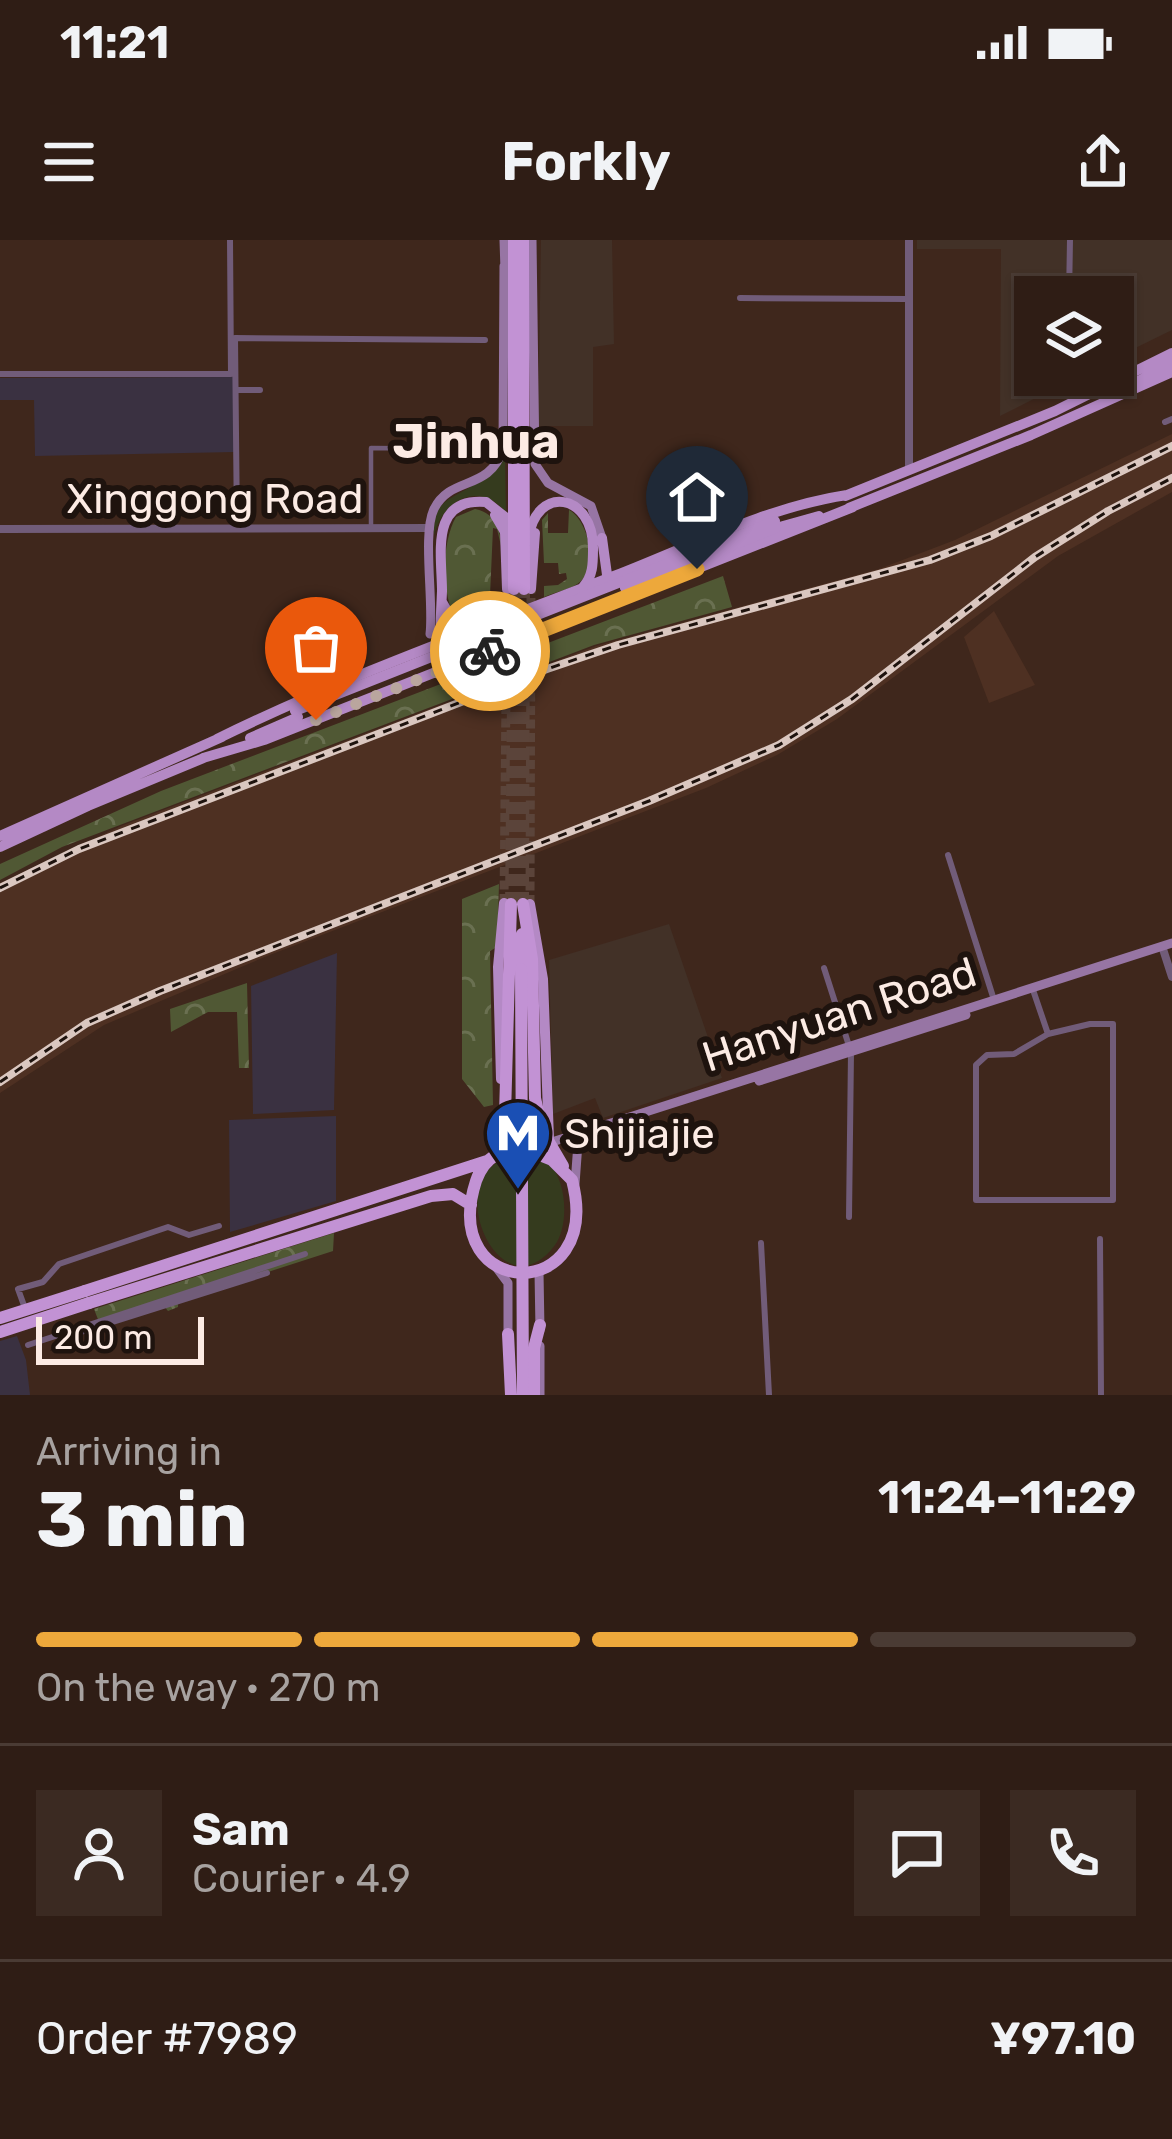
<!DOCTYPE html>
<meta charset="utf-8">
<style>
body{margin:0;font-family:Rubik,sans-serif;background:#3b2a22;color:#f1f3f6;height:100vh;display:flex;flex-direction:column;font-size:45px;white-space:nowrap}
*{box-sizing:border-box;margin:0}
p{font-size:39px;color:#a7a2a0}
.icon{flex:none;width:66px;height:66px;fill:none;stroke:currentColor;stroke-width:2;stroke-linecap:round;stroke-linejoin:round}
.map{position:relative;height:1155px;overflow:hidden}
.panel{display:flex;flex-direction:column;background:#2f1d15;flex:1}
.panel>*{flex:none}
.buttons{position:absolute;left:1014px;top:36px;display:grid;gap:24px}
.buttons a{display:grid;place-items:center;width:120px;height:120px;border-radius:0px;background:#2f1d15;box-shadow:0 3px 9px #0004,0 0 0 3px #4a3b34;font-size:60px}
.scale{position:absolute;left:36px;bottom:30px;width:168px;box-sizing:border-box;padding-left:12px;border:6px solid #fcebe4;border-top:0;font-size:33px;line-height:42px;white-space:nowrap;color:#fcebe4;-webkit-text-stroke:9px #1e130e;paint-order:stroke}
.pin{position:absolute;display:grid;place-items:center;width:102px;height:102px;color:#fff;margin:-123px -51px;border-radius:50% 50% 50% 0;rotate:-45deg;box-shadow:0 0 12px #0007}
.pin .icon{rotate:45deg}
.courier{position:absolute;display:grid;place-items:center;width:120px;height:120px;margin:-60px;border:9px solid #eda83b;border-radius:50%;background:#fff;color:#222;box-shadow:0 3px 15px #0007}
.summary em{font-style:normal;font-weight:700}
.summary div{display:flex;flex-direction:column-reverse}
.summary{display:flex;align-items:center;justify-content:space-between;height:204px;padding:0 36px}
h1{font-size:78px;font-weight:700;line-height:90px}
.bar{display:grid;grid-template-columns:repeat(4,1fr);gap:18px 12px;align-content:center;height:144px;padding:0 36px}
.bar i{height:15px;border-radius:9px;background:#4a3b34}
.bar .active{background:#eda83b}
.bar p{grid-column:span 4}
.line{display:flex;align-items:center;gap:30px;padding:0 36px;border-top:3px solid #4a3b34}
.line div{flex:1}
.round{display:grid;place-items:center;flex:none;width:126px;height:126px;border-radius:0px;background:#3b2a22}
.status{display:flex;justify-content:space-between;align-items:center;height:84px;padding:0 60px;background:#2f1d15;direction:ltr}
.status svg{height:33px;fill:currentColor}
header{display:flex;justify-content:space-between;align-items:center;height:156px;padding:0 36px;background:#2f1d15;font-size:54px;font-weight:700}
.map>svg:first-child{display:block}
.commercial{fill:#423127}
.industrial{fill:#3a3141}
.built{fill:#4e3022}
.green{fill:#353b1e}
.forest{fill:url(#forest-crowns)}
.lines{fill:none;stroke-linecap:round;stroke-linejoin:round}
.secondary-tunnel{stroke:#5b443a;stroke-width:9;stroke-dasharray:9 4.5;stroke-linecap:butt}
.trunk-tunnel{stroke:#5b443a;stroke-width:12;stroke-dasharray:12 6;stroke-linecap:butt}
.pedestrian{stroke:#715c79;stroke-width:4.5}
.minor{stroke:#715c79;stroke-width:6}
.tertiary{stroke:#715c79;stroke-width:8}
.secondary{stroke:#9775a4;stroke-width:9}
.primary{stroke:#b489c5;stroke-width:10}
.trunk{stroke:#c292d4;stroke-width:12}
.rail-casing{stroke:#dac7c0;stroke-width:8}
.rail{stroke:#1e130e;stroke-width:3;stroke-dasharray:9;stroke-linecap:butt}
.primary-bridge{stroke:#b489c5;stroke-width:10}
.trunk-bridge{stroke:#c292d4;stroke-width:12}
.done{stroke:#baa69e;stroke-width:12;stroke-dasharray:0 21.6}
.route{stroke:#eda83b;stroke-width:15}
.labels{text-anchor:middle;stroke-width:12;stroke-linejoin:round;paint-order:stroke}
.street-label{font-size:42px;fill:#fcebe4;stroke:#1e130e}
.poi-label{font-size:42px;fill:#fcebe4;stroke:#1e130e;text-anchor:start}
.quarter-label{font-size:48px;font-weight:bold;fill:#fcebe4;stroke:#1e130e}
</style>
<div class="status"><b>11:21</b><svg viewBox="0 0 49 12"><path d="M0 12V9h3v3zM5 12V6h3v6zM10 12V3h3v9zM15 12V0h3v12zM26 1h20v11H26zM47 4h2v5h-2z"/></svg></div>
<header><svg class="icon" aria-label="menu" viewBox="0 0 24 24"><path d="M4 6h16M4 12h16M4 18h16"/></svg>Forkly<svg class="icon" aria-label="share" viewBox="0 0 24 24"><path d="M12 15V3M7 8l5-5 5 5M5 13v7h14v-7"/></svg></header>
<div class="map">
<svg width="1172" height="1155" viewBox="0 0 1172 1155">
<defs>
<pattern id="forest-crowns" width="20" height="18" patternUnits="userSpaceOnUse" patternTransform="scale(3)"><rect width="20" height="18" fill="#505834"/><path d="M2 6a3 3 0 1 1 6 0M12 15a3 3 0 1 1 6 0" fill="none" stroke="#6a7051"/></pattern>
</defs>
<rect width="100%" height="100%" fill="#3f271c"/>
<path class="commercial" d="M541,0H612L614,104L593,107V186H538Z
M917,0H1172V90L1113,119V57H1035V135H1081L1000,176L1001,9H917Z
M669,684L722,838L603,878L595,858L553,874L549,720Z"/>
<path class="industrial" d="M235,137V212L35,216L34,160H0V138Z
M337,713L334,870L253,874L251,746Z
M336,876V961L230,992L229,880Z
M17,1096L26,1120L30,1155H0V1101Z"/>
<path class="built" d="M1172,194V252L1058,316L837,479L777,515L706,548L267,716L104,785L0,853V643L121,586L596,406L879,329L955,300Z
M994,371L1035,445L989,463L964,397Z"/>
<path class="green" d="M505,206L506,272C478,240 443,260 434,295C433,259 450,261 473,245C486,237 496,217 505,206Z
M524,914C533,917 543,919 550,925C567,942 569,986 555,1005C498,1082 430,921 524,914Z"/>
<path class="forest" d="M475,269C499,274 500,293 503,314L497,289L493,288L489,378L472,385L457,381C441,357 441,303 456,277Z
M569,270C588,280 598,324 581,341C573,349 555,352 544,357V346L558,345L567,339L566,333L559,334L558,323H544L542,280L548,273V293H568Z
M723,336L732,367L594,405L62,607L0,640V624L161,551Z
M499,644L497,707L490,711L493,865L484,867L462,839V659Z
M247,743L249,828H239L237,772H208L171,792L170,769Z
M334,993L333,1011L178,1061V1067L168,1071L159,1060L99,1082L94,1069Z"/>
<g class="lines">
<path class="secondary-tunnel" d="M504,663L507,349
M530,664L531,349"/>
<path class="trunk-tunnel" d="M511,664L514,349
M523,664L524,349"/>
<path class="pedestrian" d="M371,286V208L503,209"/>
<path class="minor" d="M1069,57L1070,0
M740,58L907,59
M0,134H231L230,0
M1069,147V135
M237,150H260
M1165,182L1172,179
M237,288L235,98L485,100
M948,615L994,760
M824,728L851,812L849,977
M1032,747L1048,794L1014,814L987,815L976,825V960H1113V784H1090L1048,794
M1100,999L1101,1155
M761,1003L769,1155
M26,1071L18,1049L43,1042L59,1024L168,987L189,995L219,986
M78,1093L267,1033
M28,1105L305,1014"/>
<path class="tertiary" d="M909,0V230
M0,289L430,288
M1162,706L1172,737"/>
<path class="secondary" d="M504,0L505,30
M532,0L535,224L548,243L591,266L602,298
M430,394C434,363 422,293 434,269C451,235 489,252 503,209L504,26
M759,841L966,775
M527,910L1172,703
M575,944L578,903L600,890
M496,1027L508,1043V1096
M539,1032L540,1090
M540,1106V1155"/>
<path class="primary" d="M1135,143L1172,123
M845,256L1055,171L1172,113
M849,268L1031,195L1172,132
M495,275L505,292L507,349
M776,288L819,276
M602,298L608,342
M528,300C536,242 594,254 593,309C593,324 593,336 583,347
M531,349L535,293
M442,362L456,386L474,389
M446,428C438,400 441,379 442,351C442,315 429,257 486,262L505,277L512,294
M250,498L298,477
M217,499C345,436 481,388 614,336C689,307 767,267 847,255
M203,518L264,500L853,267
M0,596L222,497
M0,607L88,566L206,517
M530,664L543,739L549,899
M501,839L498,727L504,663"/>
<path class="trunk" d="M523,0L524,349
M514,349V0
M523,664L532,719L535,858L542,890L563,926
M521,729L522,694
M504,910L511,664
M527,910L552,920L572,940C605,1066 437,1061 476,941C485,915 502,909 527,910Z
M85,1051L487,921
M89,1063L431,956L453,954L471,965
M508,1094L511,1155
M534,1155V1108L540,1085"/>
<g class="rail-casing">
<path id="rail" d="M0,648L79,609L547,429L618,405L930,320L991,296L1172,206
M0,842L87,783L160,751L649,561L779,505L852,459L1035,317L1108,271L1172,238"/>
</g>
<use href="#rail" class="rail"/>
<path class="primary-bridge" d="M625,348L776,288
M295,471L775,281"/>
<path class="trunk-bridge" d="M521,729L523,1155
M0,1078L85,1051
M0,1092L89,1063"/>
</g>
<g class="lines">
<path class="done" d="M316,480L490,411"/>
<path class="route" d="M490,411L697,329"/>
</g>
<defs>
<g id="metro-pin" transform="scale(3.45)"><path d="M0 17L-7.5 6A9.5 9.5 0 1 1 7.5 6Z" fill="#1a4fb4" stroke="#1e130e"/><path d="M-5.5 5V-5H-3L0 0L3-5H5.5V5H3V-.5L0 4L-3-.5V5Z" fill="#fff"/></g>
</defs>
<g fill-rule="evenodd">
<use href="#metro-pin" x="518" y="893"/>
</g>
<g class="labels">
<g class="street-label">
<text x="215" y="273">Xinggong Road</text>
<text transform="translate(839 774) rotate(-18)" y="15">Hanyuan Road</text>
</g>
<g class="poi-label">
<text x="564" y="908">Shijiajie</text>
</g>
<g class="quarter-label">
<text x="476" y="218">Jinhua</text>
</g>
</g>
</svg>
<div class="buttons">
<a><svg class="icon" aria-label="layers" viewBox="0 0 24 24"><path d="M12 4l9 5-9 5-9-5zM3 14l9 5 9-5"/></svg></a>
</div>
<div class="scale">200 m</div>
<div class="pin" style="left:316px;top:480px;background:#ea580c"><svg class="icon" aria-label="bag" viewBox="0 0 24 24"><path d="M5 8h14l-1 12H6zM9 8a3 3 0 0 1 6 0"/></svg></div>
<div class="pin" style="left:697px;top:329px;background:#1f2937"><svg class="icon" aria-label="home" viewBox="0 0 24 24"><path d="M3 11l9-7 9 7M6 9v11h12V9"/></svg></div>
<div class="courier" style="left:490px;top:411px"><svg class="icon" aria-label="bike" viewBox="0 0 24 24"><circle cx="6" cy="16" r="4"/><circle cx="18" cy="16" r="4"/><path d="M6 16l4-8h5l3 8M10 8l3 8H6M13 5h3"/></svg></div>
</div>
<section class="panel">
<div class="summary"><div><h1>3 min</h1><p>Arriving in</p></div><em>11:24–11:29</em></div>
<div class="bar"><i class="active"></i><i class="active"></i><i class="active"></i><i></i><p>On the way · 270 m</p></div>
<div class="line" style="height:216px"><a class="round"><svg class="icon" aria-label="person" viewBox="0 0 24 24"><circle cx="12" cy="8" r="4"/><path d="M4 21q1-7 8-7t8 7"/></svg></a><div><b>Sam</b><p>Courier · 4.9</p></div><a class="round"><svg class="icon" aria-label="chat" viewBox="0 0 24 24"><path d="M4 5h16v11H9l-5 4z"/></svg></a><a class="round"><svg class="icon" aria-label="phone" viewBox="0 0 24 24"><path d="M5 4h4l2 5-3 2q2 4 5 5l2-3 5 2v4C11 20 4 13 5 4z"/></svg></a></div>
<div class="line" style="height:156px"><div>Order #7989</div><b>¥97.10</b></div>
</section>
